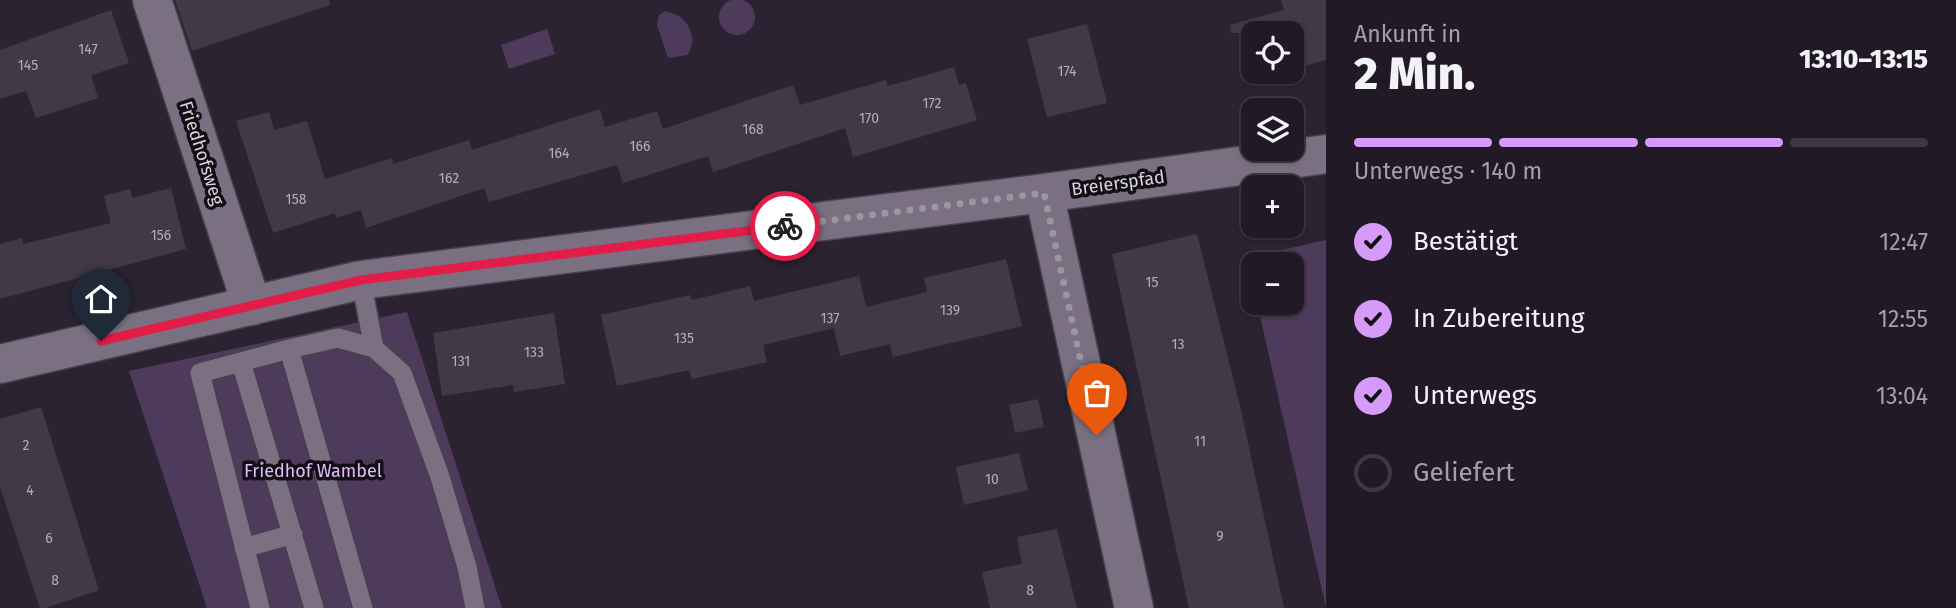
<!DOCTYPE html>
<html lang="de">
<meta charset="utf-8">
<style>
body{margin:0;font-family:"Fira Sans",sans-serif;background:#29232e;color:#f1f3f6;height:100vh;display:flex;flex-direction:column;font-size:26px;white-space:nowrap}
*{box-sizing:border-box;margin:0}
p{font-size:23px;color:#a2a1a7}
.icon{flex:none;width:38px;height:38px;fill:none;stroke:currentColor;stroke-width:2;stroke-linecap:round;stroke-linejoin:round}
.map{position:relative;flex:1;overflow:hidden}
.panel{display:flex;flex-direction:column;background:#211a26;width:630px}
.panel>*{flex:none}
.controls{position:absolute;left:1241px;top:21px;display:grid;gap:14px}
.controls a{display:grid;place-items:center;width:63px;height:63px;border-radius:14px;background:#211a26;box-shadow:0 2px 5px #0004,0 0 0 2px #3e3843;font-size:35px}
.pin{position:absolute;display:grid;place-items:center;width:60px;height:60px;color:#fff;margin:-72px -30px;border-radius:50% 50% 50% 0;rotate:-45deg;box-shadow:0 0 7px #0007}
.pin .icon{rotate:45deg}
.courier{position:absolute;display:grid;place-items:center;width:70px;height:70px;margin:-35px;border:5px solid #e11d48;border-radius:50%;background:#fff;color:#222;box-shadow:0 2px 9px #0007}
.head em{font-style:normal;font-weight:800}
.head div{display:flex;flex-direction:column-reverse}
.head{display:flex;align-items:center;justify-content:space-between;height:119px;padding:0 28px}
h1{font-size:46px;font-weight:800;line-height:52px}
.bar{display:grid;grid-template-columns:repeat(4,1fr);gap:10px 7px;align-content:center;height:84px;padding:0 28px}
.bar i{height:9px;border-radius:5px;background:#3e3843}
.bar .current{background:#d69bf9}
.bar p{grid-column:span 4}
ol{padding:0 28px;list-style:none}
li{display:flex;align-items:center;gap:21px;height:77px}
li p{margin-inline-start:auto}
li .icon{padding:7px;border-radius:50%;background:#d69bf9;color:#111;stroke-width:4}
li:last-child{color:#a2a1a7}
li i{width:38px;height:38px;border:4px solid #3e3843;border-radius:50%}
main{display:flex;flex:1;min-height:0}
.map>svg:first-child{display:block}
.green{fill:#4e3a5b}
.building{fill:#423948}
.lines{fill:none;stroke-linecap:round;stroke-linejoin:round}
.lane-casing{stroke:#48404c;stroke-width:22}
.street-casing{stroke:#48404c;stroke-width:41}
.lane{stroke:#7b7082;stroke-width:19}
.street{stroke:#7b7082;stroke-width:38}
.done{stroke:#9d96a2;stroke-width:7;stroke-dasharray:0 12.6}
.route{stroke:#e11d48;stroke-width:9}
.labels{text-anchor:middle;stroke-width:7;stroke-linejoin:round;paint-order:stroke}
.number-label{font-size:14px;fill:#b4adb8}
.street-label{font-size:18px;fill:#dad4de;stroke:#120e15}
.park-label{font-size:18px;fill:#e0bdf6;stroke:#120e15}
</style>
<main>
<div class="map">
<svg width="1326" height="608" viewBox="0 0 1326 608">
<rect width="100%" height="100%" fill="#2c2332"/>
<path class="green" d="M719 17a18 18 0 1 1 36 0a18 18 0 1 1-36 0Z
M665,11C687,15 699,34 688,55L668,58L657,25L659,15Z
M547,29L555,54L509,69L501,45Z
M1326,240V608L1257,303H1292V264H1253V284L1247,258Z
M407,312L502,608H207L129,371Z"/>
<path class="building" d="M175,0H329L330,5L192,51Z
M1281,0H1326V60L1292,69V33H1231L1230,25L1284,10Z
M111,10L129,63L91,75L98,98L36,118L26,91L0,99V50Z
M1087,24L1107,103L1047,117L1027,39Z
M954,67L959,85L966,83L977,120L853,157L845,128L713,172L708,156L623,183L617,165L489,202L484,188L366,228L361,210L336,218L335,213L273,233L236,121L269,112L274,130L307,121L325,179L392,158L393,164L469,140L472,150L600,109L605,127L657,111L663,129L793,85L800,105L886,80L888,86Z
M171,188L186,249L0,299V244L22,238L23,244L111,223L104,196L130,189L132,198Z
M1197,234L1240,406L1284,608H1189L1112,254Z
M1006,259L1022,326L893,357L890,344L840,356L834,328L763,345L767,362L692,379L689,370L617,386L601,315L690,295L692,300L750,286L754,301L859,276L866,307L927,292L924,278Z
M554,313L565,384L514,392L513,385L442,396L433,333Z
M1038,399L1044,427L1015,433L1009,405Z
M41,407L99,590L45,608H40L0,487V419Z
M1019,453L1028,490L964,505L956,467Z
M1057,529L1077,608H990L982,572L1022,564L1017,537Z"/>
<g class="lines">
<g class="lane-casing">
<path id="lane" d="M361,280L374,348L402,373L439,474L467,567L475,608
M289,349L241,362L314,608
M241,362L200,373L260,608
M244,548L293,534
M363,608L289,349L338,338L374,348"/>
</g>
<g class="street-casing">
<path id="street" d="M152,0L252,306
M1044,193L1134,608
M0,364L361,280L1044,193L1326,154"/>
</g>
<use href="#lane" class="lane"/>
<use href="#street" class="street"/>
</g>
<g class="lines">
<path class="done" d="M785,226L1044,193L1097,435"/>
<path class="route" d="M101,341L361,280L785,226"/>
</g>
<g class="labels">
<g class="number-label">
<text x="88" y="54">147</text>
<text x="28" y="70">145</text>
<text x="1067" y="76">174</text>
<text x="932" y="108">172</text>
<text x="869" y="123">170</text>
<text x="753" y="134">168</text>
<text x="640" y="151">166</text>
<text x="559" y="158">164</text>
<text x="449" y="183">162</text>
<text x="296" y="204">158</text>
<text x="161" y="240">156</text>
<text x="1152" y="287">15</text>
<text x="950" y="315">139</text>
<text x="830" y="323">137</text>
<text x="684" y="343">135</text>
<text x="1178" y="349">13</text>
<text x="534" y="357">133</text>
<text x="461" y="366">131</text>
<text x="1200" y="446">11</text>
<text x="26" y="450">2</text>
<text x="992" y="484">10</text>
<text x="30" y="495">4</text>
<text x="1220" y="541">9</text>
<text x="49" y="543">6</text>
<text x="55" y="585">8</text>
<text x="1030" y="595">8</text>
</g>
<g class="street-label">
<text transform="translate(202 153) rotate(72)" y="6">Friedhofsweg</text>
<text transform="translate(1118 183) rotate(-8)" y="6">Breierspfad</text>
</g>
<g class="park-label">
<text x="313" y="477">Friedhof Wambel</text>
</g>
</g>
</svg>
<div class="controls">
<a><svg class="icon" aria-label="locate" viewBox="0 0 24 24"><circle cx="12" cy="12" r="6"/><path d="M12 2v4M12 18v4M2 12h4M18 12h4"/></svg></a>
<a><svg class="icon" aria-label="layers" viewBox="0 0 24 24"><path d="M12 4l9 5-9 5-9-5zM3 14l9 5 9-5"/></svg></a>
<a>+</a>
<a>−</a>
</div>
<div class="pin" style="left:1097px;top:435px;background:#ea580c"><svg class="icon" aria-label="bag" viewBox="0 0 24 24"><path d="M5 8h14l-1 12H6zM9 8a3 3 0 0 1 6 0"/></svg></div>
<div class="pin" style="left:101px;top:341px;background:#1f2937"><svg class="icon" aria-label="home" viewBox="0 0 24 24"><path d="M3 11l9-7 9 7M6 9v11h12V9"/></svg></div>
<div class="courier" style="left:785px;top:226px"><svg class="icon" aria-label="bike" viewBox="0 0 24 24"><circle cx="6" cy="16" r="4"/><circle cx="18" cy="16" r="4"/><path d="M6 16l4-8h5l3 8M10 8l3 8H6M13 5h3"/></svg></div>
</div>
<section class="panel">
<div class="head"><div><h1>2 Min.</h1><p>Ankunft in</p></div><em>13:10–13:15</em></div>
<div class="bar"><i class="current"></i><i class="current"></i><i class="current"></i><i></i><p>Unterwegs · 140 m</p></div>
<ol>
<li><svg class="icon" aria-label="check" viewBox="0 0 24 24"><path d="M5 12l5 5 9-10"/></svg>Bestätigt<p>12:47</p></li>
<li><svg class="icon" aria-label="check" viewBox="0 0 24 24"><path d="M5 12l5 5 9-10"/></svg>In Zubereitung<p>12:55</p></li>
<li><svg class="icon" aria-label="check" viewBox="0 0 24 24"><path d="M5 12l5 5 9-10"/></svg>Unterwegs<p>13:04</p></li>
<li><i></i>Geliefert</li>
</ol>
</section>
</main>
